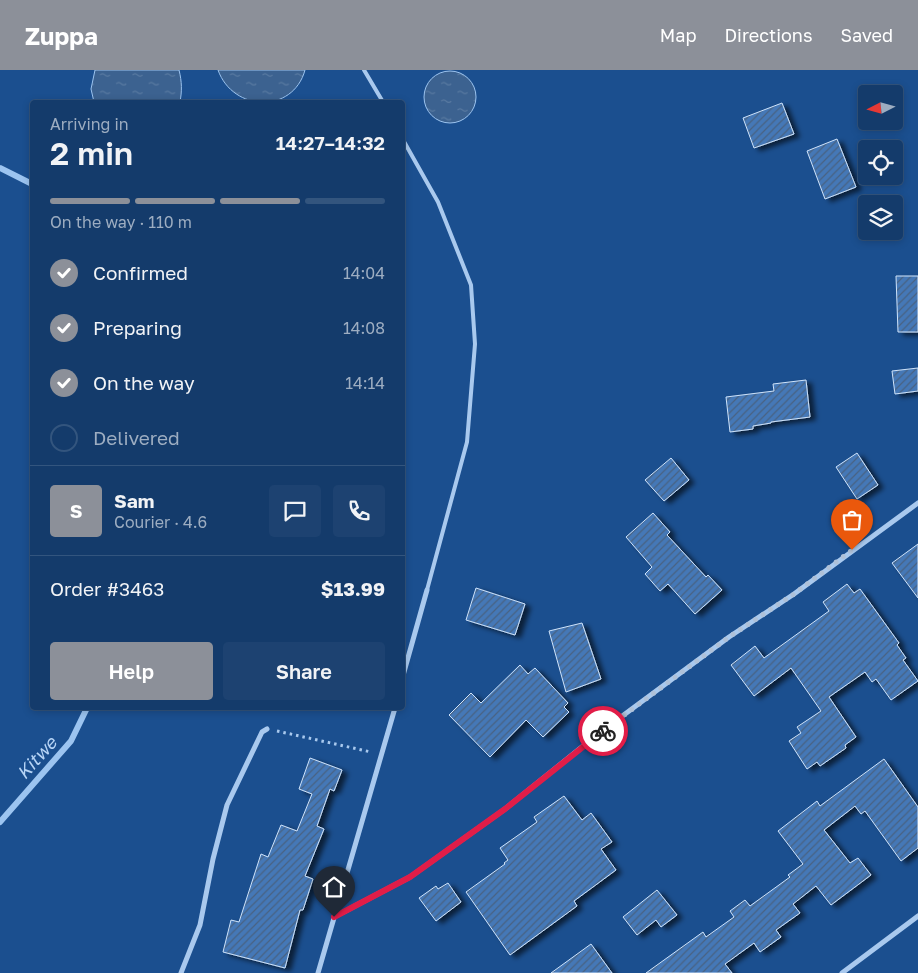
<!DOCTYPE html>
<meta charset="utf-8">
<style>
body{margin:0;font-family:"Golos Text",sans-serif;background:#1d4271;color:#f1f3f6;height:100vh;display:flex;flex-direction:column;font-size:19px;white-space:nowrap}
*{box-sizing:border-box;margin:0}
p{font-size:16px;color:#9dadc1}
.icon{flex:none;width:28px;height:28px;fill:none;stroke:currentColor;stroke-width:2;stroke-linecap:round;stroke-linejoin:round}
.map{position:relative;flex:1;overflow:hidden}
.details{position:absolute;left:30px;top:30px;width:375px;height:610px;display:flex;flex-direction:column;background:#143b6b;border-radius:5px;box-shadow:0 2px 8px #0003,0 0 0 1px #33557e}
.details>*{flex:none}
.needle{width:32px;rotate:264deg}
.controls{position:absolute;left:858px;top:15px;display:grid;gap:10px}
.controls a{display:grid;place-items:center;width:45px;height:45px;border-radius:5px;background:#143b6b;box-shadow:0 2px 8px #0003,0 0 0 1px #33557e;font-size:25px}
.pin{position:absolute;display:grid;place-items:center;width:42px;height:42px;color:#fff;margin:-51px -21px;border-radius:50% 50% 50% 0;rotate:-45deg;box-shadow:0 0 5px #0007}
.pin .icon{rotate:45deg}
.courier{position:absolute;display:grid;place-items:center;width:50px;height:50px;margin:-25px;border:4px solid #e11d48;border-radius:50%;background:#fff;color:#222;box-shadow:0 1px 6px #0007}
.headline em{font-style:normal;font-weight:600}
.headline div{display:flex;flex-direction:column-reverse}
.headline{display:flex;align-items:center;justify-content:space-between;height:85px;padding:0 20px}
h1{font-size:32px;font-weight:600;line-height:38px}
.bar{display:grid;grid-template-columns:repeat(4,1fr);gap:8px 5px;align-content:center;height:60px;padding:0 20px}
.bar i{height:6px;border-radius:4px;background:#33557e}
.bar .active{background:#8c9099}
.bar p{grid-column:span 4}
.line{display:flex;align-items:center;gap:12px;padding:0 20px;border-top:1px solid #33557e}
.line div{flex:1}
.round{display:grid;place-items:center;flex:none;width:52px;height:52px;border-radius:5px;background:#1d4271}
ol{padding:0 20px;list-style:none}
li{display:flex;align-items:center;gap:15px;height:55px}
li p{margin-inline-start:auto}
li .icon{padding:5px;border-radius:50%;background:#8c9099;color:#fff;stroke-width:4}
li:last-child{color:#9dadc1}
li i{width:28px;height:28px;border:2px solid #33557e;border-radius:50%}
.cta{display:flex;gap:10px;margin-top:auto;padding:10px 20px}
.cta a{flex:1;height:58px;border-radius:5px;background:#8c9099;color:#fff;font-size:20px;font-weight:600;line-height:58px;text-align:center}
.cta a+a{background:#1d4271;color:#f1f3f6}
header{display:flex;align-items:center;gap:30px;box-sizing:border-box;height:70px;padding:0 25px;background:#8c9099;color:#fff}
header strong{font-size:24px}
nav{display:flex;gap:28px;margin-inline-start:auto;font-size:18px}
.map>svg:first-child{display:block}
.water{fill:url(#water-ripples);stroke:#9cc4f0}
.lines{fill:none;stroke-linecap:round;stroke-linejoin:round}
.stream{stroke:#9cc4f0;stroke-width:6}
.building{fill:url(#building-hatch);stroke:#cfe3fa;filter:url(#shadow)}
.path{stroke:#a9c9ee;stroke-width:3;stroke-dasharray:2.5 4;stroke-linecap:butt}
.lane{stroke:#a9c9ee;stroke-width:4}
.street{stroke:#a9c9ee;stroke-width:5}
.done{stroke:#afc1d8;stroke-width:5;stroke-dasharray:0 9}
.route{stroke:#e11d48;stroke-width:6}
.labels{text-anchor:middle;stroke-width:4.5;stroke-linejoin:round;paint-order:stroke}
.water-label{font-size:18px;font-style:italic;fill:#b5d3f5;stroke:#1b4f8f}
</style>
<header>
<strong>Zuppa</strong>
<nav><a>Map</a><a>Directions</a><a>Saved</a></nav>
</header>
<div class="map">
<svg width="918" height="903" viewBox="0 0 918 903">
<defs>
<pattern id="water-ripples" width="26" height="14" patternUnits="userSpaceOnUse" patternTransform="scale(1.25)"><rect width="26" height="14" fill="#3c6290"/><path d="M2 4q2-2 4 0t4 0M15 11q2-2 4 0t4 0" fill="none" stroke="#597aa1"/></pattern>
<pattern id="building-hatch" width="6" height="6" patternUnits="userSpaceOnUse" patternTransform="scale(1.25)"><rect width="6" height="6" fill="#4478b7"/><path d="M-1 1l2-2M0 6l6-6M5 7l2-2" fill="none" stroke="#486282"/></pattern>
<filter id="shadow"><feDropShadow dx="5.5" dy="3" stdDeviation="2.5" flood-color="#0009"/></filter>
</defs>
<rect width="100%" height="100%" fill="#1b4f8f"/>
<path class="water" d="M95,0H179C182,12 182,21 180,32H94L91,19Z
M218,0H305C293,44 233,42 218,0Z
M424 27a26 26 0 1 1 52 0a26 26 0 1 1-52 0Z"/>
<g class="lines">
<path class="stream" d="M0,98L32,114
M0,752L71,671L87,638"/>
</g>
<path class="building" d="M782,33L794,64L754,78L743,48Z
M837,69L856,117L825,129L807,81Z
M896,206H918V262H898Z
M918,298V321L895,324L892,301Z
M806,310L810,347L771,352V353L753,356V359L730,362L726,327L774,321L773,314Z
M857,383L878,415L857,429L836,397Z
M671,388L689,410L664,431L645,410Z
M653,443L670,462L667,465L706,507L708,505L722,520L695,544L668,514L660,521L645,504L652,497L626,467Z
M918,474V528L892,493Z
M847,514L854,523L860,519L899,573L897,575L906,588L903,590L918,611L891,630L876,609L872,612L865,602L829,627L856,667L845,675L846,678L820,696L817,692L807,699L789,671L801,663L797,657L821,641L791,598L754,626L731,595L755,576L764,588L829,541L823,532Z
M476,518L525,534L515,565L466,550Z
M582,553L601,609L566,622L549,561Z
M520,595L528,604L535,598L568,633L564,637L569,642L543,667L526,650L490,687L449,645L471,623L481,633Z
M310,688L342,700L334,721L330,719L317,756L324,759L305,806L313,809L303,840H300L285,898L223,882L231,850L239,852L261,784L268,787L281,755L297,761L312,724L299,719Z
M884,689L918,737V778L901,791L865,741L861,744L855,736L824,760L850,793L858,788L871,805L831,835L816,816L793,834L800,843L776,860L781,867L760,882L754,873L725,894L732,903H646L703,862L706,867L734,847L730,841L745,830L750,836L790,807L788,805L803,794L778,761L817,731L820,736Z
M564,726L582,750L591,743L612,772L601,779L616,800L574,831L577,836L510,885L466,822L505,794L504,793L508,790L500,778L537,752L534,747Z
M448,813L461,832L436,851L419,828L436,816L438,819Z
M657,820L677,845L661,857L656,850L637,865L623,847Z
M591,874L612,903H551Z"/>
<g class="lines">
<path class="path" d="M277,661L371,682"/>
<path class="lane" d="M364,0L383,32
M402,68L438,132L471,215L475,274L467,372L427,520"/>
<path class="street" d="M402,609L427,520
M334,847L410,807L505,739L598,664L729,567L794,524L918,433
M181,903L200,855L213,789L227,735L262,662L267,659
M318,903L395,638
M842,903L918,846"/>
</g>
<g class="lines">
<path class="done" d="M603,661L729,567L794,524L852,480"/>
<path class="route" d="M334,847L410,807L505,739L603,661"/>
</g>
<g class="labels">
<g class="water-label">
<text transform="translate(37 688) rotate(-48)" y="6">Kitwe</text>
</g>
</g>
</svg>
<div class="controls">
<a><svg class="needle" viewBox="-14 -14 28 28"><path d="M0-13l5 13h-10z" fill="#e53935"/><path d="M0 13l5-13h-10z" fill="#9dadc1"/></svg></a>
<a><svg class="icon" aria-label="locate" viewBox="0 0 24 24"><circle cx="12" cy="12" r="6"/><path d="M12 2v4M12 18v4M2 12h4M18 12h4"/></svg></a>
<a><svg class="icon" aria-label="layers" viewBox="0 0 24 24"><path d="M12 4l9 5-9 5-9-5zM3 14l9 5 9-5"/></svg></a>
</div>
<div class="pin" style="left:852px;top:480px;background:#ea580c"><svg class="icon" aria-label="bag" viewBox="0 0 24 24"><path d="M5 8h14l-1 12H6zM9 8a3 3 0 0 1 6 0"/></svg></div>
<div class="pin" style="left:334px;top:847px;background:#1f2937"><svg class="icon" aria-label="home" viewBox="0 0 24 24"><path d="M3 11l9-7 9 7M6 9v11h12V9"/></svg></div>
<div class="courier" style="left:603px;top:661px"><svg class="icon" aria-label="bike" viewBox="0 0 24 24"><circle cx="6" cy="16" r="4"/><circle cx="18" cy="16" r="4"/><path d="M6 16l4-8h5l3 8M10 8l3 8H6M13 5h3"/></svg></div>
<section class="details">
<div class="headline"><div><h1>2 min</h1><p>Arriving in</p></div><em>14:27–14:32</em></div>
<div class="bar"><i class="active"></i><i class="active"></i><i class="active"></i><i></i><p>On the way · 110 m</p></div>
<ol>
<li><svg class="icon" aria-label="check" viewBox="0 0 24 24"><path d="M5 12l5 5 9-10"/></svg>Confirmed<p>14:04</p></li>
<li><svg class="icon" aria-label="check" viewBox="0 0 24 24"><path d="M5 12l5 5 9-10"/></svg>Preparing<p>14:08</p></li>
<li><svg class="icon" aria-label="check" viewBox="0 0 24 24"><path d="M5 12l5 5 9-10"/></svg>On the way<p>14:14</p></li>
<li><i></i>Delivered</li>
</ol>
<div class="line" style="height:90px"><b class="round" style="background:#8c9099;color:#fff">S</b><div><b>Sam</b><p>Courier · 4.6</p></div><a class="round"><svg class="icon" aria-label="chat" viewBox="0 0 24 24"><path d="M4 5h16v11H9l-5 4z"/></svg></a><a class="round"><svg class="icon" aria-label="phone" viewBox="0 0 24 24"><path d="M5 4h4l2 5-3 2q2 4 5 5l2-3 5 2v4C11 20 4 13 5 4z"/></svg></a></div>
<div class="line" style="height:65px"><div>Order #3463</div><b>$13.99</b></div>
<div class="cta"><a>Help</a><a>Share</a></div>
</section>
</div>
